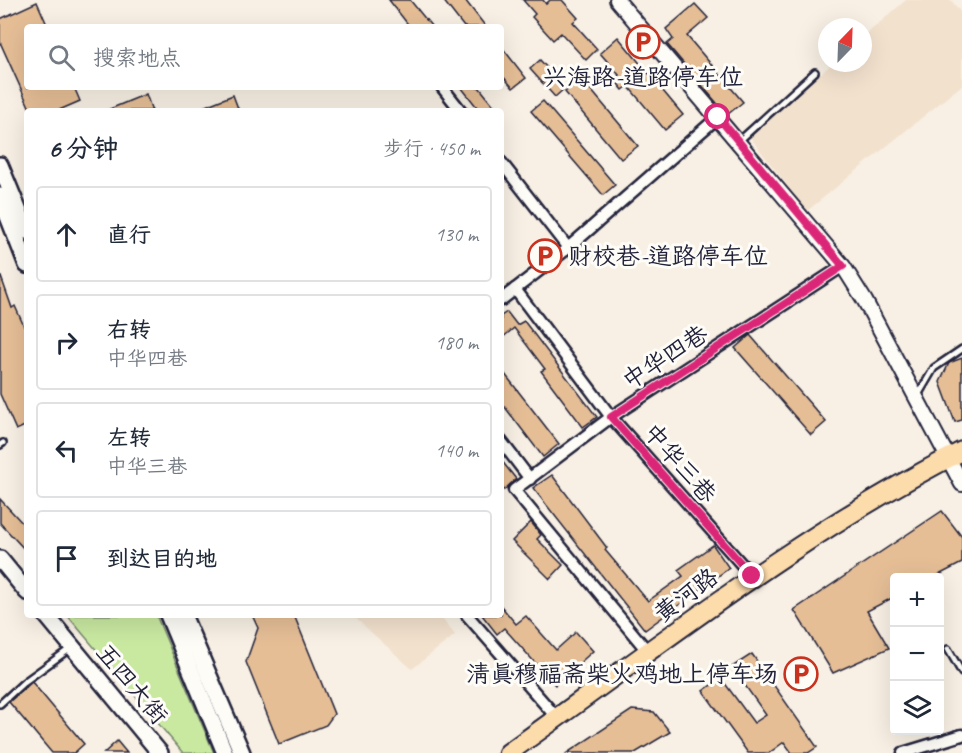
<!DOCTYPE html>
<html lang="zh">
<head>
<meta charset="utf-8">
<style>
  :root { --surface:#fff; --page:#f6f6f7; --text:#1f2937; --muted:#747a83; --line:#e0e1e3 }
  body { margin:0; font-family:Caveat,"LXGW WenKai TC",sans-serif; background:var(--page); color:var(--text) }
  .controls { position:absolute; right:18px; bottom:18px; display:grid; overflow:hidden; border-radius:6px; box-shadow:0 6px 24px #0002 }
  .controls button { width:54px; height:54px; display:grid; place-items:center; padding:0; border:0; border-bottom:2px solid var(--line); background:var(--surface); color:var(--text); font:30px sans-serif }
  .compass { position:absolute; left:818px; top:18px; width:54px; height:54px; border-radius:50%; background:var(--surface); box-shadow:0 6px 24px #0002; rotate:23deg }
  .stop { position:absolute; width:18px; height:18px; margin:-14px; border:4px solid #db2777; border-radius:50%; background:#fff }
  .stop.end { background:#db2777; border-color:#fff; box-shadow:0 2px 6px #0008 }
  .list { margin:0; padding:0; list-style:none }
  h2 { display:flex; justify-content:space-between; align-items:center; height:78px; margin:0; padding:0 24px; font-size:26px }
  h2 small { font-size:20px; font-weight:400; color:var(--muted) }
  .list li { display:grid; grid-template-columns:39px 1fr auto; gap:18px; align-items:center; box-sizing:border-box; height:96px; margin:0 12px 12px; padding:0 12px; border:2px solid var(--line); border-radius:6px }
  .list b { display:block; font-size:22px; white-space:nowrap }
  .list p { margin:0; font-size:20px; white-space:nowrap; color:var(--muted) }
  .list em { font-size:20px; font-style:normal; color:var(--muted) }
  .icon { flex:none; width:33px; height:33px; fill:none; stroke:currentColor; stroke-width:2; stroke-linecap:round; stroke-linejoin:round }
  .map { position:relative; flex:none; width:962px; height:753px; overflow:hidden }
  .search { position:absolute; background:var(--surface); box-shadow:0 6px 24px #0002; left:24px; top:24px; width:480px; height:66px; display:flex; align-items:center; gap:15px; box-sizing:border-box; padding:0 21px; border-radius:6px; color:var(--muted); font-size:22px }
  .panel { position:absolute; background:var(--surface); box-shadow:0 6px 24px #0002; left:24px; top:108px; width:480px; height:510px; border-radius:6px }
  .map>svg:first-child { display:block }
  .built { fill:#f2e1cd }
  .green { fill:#c9e9a1; stroke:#76866e; stroke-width:1.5 }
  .building { fill:#e5be96; stroke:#22223b; stroke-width:1.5 }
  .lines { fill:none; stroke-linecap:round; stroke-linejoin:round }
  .service-casing { stroke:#22223b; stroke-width:10 }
  .minor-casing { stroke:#22223b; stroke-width:15 }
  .tertiary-casing { stroke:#22223b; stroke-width:18 }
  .secondary-casing { stroke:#22223b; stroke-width:20 }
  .primary-casing { stroke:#22223b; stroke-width:22 }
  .service { stroke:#fdfcf7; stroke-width:5 }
  .minor { stroke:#fdfcf7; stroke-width:10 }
  .tertiary { stroke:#fdfcf7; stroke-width:14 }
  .secondary { stroke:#fdfcf7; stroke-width:15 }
  .primary { stroke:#fddcac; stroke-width:18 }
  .route { stroke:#db2777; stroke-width:8 }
  .labels { text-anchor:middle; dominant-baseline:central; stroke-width:6; stroke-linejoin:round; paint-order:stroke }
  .poi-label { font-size:24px; fill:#22223b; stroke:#fdfcf7 }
  .street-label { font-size:24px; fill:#22223b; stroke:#fdfcf7 }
</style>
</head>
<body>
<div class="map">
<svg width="962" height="753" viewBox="0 0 962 753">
  <rect width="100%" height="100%" fill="#f8f0e4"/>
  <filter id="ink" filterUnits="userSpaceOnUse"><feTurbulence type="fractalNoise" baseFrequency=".0167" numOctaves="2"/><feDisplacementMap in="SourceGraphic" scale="12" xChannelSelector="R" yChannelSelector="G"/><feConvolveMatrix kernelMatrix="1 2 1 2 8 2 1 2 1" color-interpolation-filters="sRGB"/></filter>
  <g filter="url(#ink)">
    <g class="built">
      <polygon points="906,0 951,0 962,14 962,85 807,211 749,136 833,63 863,63 863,37"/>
      <polygon points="352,615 439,615 455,635 412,669"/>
    </g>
    <polygon class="green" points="67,615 156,615 214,753 183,753"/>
    <g class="building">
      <polygon points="389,0 410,0 432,27 410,27"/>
      <polygon points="443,0 465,0 486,27 464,27"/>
      <polygon points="523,0 543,0 546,4 550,0 562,0 578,18 573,22 597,49 586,60 561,33 553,40 532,17 535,14"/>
      <polygon points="37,2 48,27 27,27 27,87 74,87 80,101 57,111 31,111 0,42 0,19"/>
      <polygon points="695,4 708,18 687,36 743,102 727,115 667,44 673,39 666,29"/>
      <polygon points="618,37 683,115 665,130 628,86 623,90 614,79 619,75 600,53"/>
      <polygon points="501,46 526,78 513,88 501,74"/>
      <polygon points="540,60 565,88 555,97 530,69"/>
      <polygon points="581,78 638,146 621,159 565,92"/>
      <polygon points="461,87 479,87 495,107 490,111 480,111"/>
      <polygon points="146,94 152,111 105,111"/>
      <polygon points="233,95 239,111 193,111"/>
      <polygon points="543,101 615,185 603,195 531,111"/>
      <polygon points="0,274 12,308 15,306 27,333 27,425 16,430 0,394"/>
      <polygon points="507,312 517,325 524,321 597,417 583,427 541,371 545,369 514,328 501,339 501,316"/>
      <polygon points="750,335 826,422 811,435 735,348"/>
      <polygon points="962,358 962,420 955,422 940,382 949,363"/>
      <polygon points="501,369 559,444 543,457 501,402"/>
      <polygon points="501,460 516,479 504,490 501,485"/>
      <polygon points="552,475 607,548 605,550 648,601 683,576 678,570 713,545 729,568 645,630 533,488"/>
      <polygon points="0,499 27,528 27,552 0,523"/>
      <polygon points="942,511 962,537 962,563 933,578 894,578 894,597 867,611 889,648 833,673 794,610"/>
      <polygon points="531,522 541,535 537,539 563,565 550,579 512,541"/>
      <polygon points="501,606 516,624 526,616 556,650 576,632 593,651 555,685 504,628 497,634 482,615 501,615"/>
      <polygon points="252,615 294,615 334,714 326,725 279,744 246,662 258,628"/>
      <polygon points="752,654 817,747 808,753 792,753 784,742 769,753 748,753 703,691 721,678 754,723 766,715 732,667"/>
      <polygon points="32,682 84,744 74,753 52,753 9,702"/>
      <polygon points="632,710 654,712 670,732 635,753 567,753"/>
      <polygon points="117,741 127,753 104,753"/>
    </g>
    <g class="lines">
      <defs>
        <g id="service">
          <polyline points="739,141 815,72"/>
          <polyline points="917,397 934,368 962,349"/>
          <polyline points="0,445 3,443"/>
          <polyline points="948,649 962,673"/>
          <polyline points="0,704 24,682 71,648"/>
        </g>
        <g id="minor">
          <polyline points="442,87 461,111"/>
          <polyline points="501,162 568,248"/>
          <polyline points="515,289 611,417 752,576"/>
          <polyline points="501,300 568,248 718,117"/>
          <polyline points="501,441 530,479"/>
          <polyline points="467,615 557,718"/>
          <polyline points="649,653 514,490 611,417 843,266"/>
          <polyline points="903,753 962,735"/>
        </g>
        <polyline id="tertiary" points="617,0 843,266 865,301 962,484"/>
        <g id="secondary">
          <polyline points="0,165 27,231"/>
          <polyline points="0,196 27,265"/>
          <polyline points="0,559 27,592"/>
          <polyline points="46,615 160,753"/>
          <polyline points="168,615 225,753"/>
          <polyline points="183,615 242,753"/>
        </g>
        <path id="primary" d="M508,753c148,-105 291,-219 454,-302"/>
      </defs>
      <use href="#service" class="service-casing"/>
      <use href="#minor" class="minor-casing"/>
      <use href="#tertiary" class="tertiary-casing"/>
      <use href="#secondary" class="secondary-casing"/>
      <use href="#primary" class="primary-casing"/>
      <use href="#service" class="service"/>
      <use href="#minor" class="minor"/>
      <use href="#tertiary" class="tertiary"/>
      <use href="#secondary" class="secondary"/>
      <use href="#primary" class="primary"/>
    </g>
  </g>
  <g class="lines" filter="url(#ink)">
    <polyline class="route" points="718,117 843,266 611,417 752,576"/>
  </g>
  <defs>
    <symbol id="parking-ring" viewBox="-11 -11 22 22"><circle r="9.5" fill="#fdfcf7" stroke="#c8321e" stroke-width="1.5"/><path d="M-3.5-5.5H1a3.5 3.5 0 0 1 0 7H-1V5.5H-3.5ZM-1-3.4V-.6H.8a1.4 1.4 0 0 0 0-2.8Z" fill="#c8321e"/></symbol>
  </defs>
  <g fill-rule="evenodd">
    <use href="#parking-ring" x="624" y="23" width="38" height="38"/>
    <use href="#parking-ring" x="526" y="237" width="38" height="38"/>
    <use href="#parking-ring" x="782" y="655" width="38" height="38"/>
  </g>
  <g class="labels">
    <g class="poi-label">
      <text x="643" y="77">兴海路-道路停车位</text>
      <text x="568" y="256" text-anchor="start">财校巷-道路停车位</text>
      <text x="778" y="674" text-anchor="end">清真穆福斋柴火鸡地上停车场</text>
    </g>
    <g class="street-label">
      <text transform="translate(665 357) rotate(-33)">中华四巷</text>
      <text transform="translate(680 463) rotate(49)">中华三巷</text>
      <text transform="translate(686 595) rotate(-37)">黄河路</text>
      <text transform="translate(132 684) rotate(50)">五四大街</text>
    </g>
  </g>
</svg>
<div class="controls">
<button>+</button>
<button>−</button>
<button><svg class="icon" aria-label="layers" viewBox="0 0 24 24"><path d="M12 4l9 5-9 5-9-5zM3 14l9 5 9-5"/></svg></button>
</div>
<svg class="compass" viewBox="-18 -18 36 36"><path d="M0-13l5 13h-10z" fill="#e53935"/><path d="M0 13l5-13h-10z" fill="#747a83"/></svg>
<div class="stop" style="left:718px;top:117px"></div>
<div class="stop end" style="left:752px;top:576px"></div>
<div class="search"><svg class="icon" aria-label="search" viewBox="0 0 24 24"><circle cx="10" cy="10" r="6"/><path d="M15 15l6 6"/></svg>搜索地点</div>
<section class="panel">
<h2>6 分钟<small>步行 · 450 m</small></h2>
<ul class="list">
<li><svg class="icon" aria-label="ahead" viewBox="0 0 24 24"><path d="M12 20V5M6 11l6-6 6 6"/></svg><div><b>直行</b></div><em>130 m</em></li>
<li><svg class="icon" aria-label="right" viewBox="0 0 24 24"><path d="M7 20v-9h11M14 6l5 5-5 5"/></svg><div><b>右转</b><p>中华四巷</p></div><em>180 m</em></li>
<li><svg class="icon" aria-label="left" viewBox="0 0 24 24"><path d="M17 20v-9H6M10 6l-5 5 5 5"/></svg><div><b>左转</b><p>中华三巷</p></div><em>140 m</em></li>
<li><svg class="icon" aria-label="arrive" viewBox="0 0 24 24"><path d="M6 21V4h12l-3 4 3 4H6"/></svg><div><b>到达目的地</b></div></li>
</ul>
</section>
</div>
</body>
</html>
